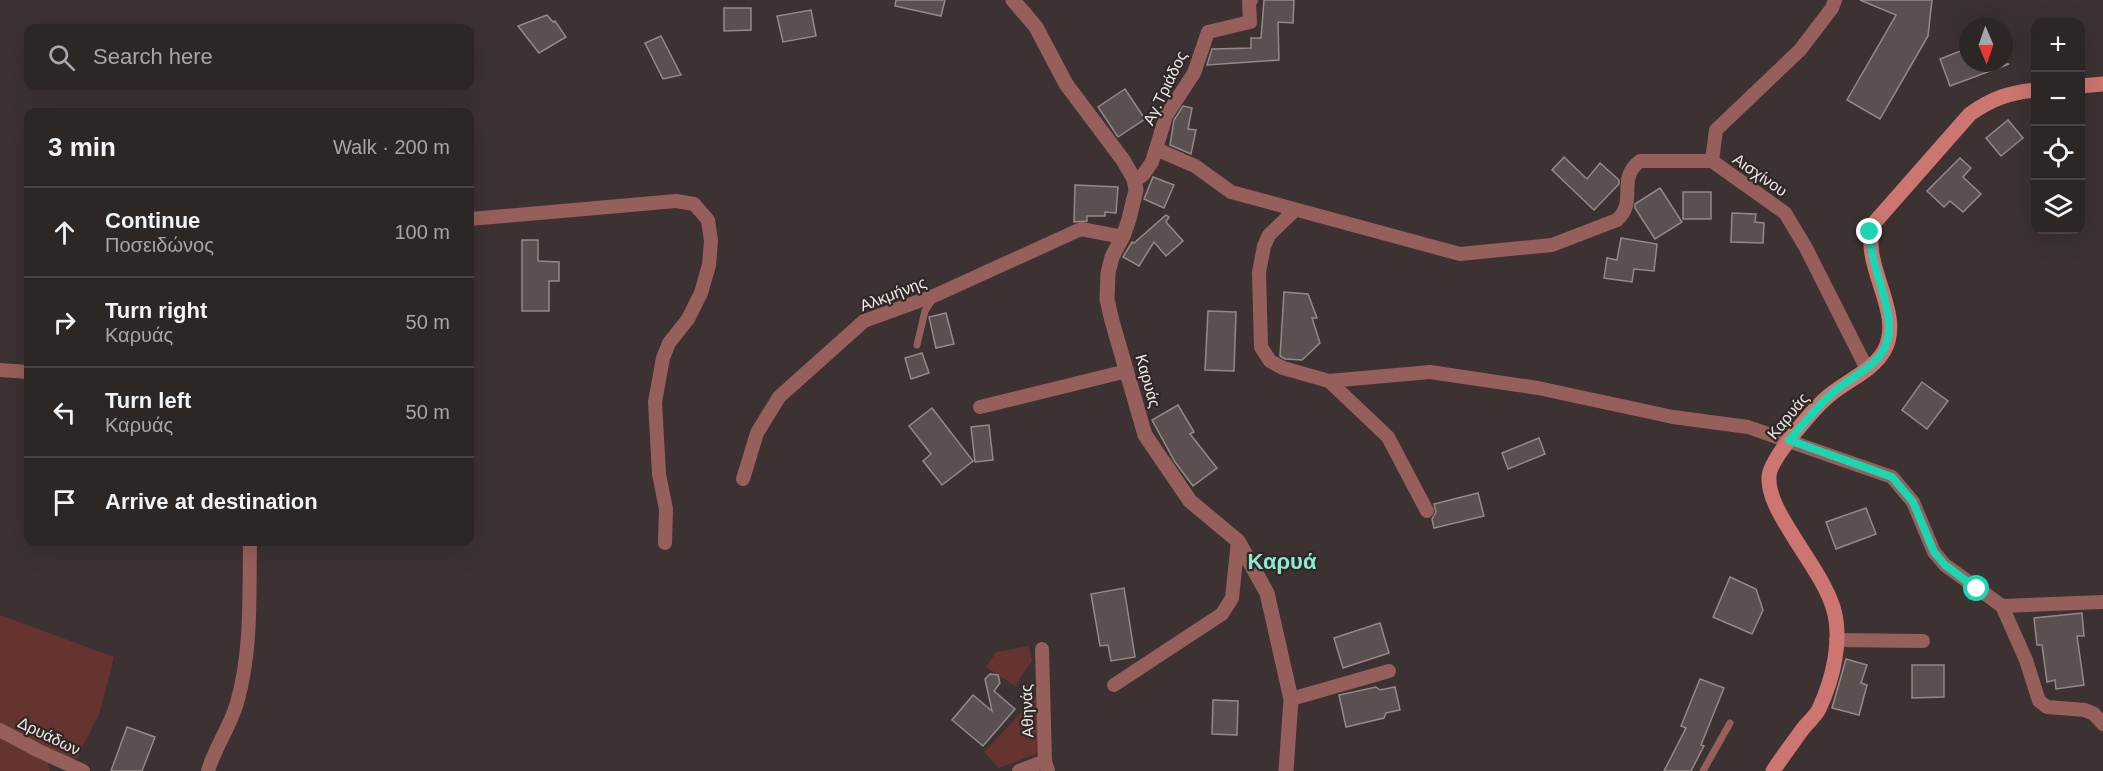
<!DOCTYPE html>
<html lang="en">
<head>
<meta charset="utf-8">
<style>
  :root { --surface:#2c2625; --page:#383232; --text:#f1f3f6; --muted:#a6a5a7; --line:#484342 }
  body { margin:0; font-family:Helvetica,sans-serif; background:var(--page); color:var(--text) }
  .controls { position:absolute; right:18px; top:18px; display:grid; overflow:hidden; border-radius:12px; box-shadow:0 6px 24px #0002 }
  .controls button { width:54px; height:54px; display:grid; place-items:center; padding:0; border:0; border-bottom:2px solid var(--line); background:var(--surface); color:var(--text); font:30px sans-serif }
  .compass { position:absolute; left:1959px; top:18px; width:54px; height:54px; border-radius:50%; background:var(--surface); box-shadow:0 6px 24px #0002; rotate:178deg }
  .stop { position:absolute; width:18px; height:18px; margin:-14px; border:4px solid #1cd5b1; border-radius:50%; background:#fff }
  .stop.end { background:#1cd5b1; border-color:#fff; box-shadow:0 2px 6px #0008 }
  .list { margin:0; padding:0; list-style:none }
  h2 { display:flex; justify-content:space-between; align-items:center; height:78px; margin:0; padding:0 24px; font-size:26px }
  h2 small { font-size:20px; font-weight:400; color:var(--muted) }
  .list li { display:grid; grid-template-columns:39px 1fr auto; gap:18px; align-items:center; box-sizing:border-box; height:90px; padding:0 24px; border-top:2px solid var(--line) }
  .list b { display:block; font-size:22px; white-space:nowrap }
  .list p { margin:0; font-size:20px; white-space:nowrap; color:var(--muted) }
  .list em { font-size:20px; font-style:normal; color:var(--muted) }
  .icon { flex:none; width:33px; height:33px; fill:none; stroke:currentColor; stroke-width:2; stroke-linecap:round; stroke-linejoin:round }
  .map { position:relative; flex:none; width:2103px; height:771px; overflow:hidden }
  .search { position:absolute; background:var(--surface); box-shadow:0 6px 24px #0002; left:24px; top:24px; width:450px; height:66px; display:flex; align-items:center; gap:15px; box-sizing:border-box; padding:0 21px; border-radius:12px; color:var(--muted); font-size:22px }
  .panel { position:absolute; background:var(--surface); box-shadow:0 6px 24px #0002; left:24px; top:108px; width:450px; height:438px; border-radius:12px }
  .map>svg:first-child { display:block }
  .green { fill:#653330 }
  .building { fill:#5a504f; stroke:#948988; stroke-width:1.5 }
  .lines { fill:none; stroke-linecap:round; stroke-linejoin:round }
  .service { stroke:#975f5b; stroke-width:7 }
  .minor { stroke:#975f5b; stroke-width:14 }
  .tertiary { stroke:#975f5b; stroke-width:15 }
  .secondary { stroke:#cd7570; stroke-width:15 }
  .route { stroke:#1cd5b1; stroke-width:8 }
  .labels { text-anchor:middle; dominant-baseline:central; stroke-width:4.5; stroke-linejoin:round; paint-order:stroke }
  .street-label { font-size:16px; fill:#efe9e8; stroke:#302827 }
  .district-label { font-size:22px; font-weight:bold; fill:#8aebd0; stroke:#302827 }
</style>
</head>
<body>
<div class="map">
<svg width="2103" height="771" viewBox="0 0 2103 771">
  <rect width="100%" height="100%" fill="#3b3231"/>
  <g class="green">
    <polygon points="0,615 114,657 100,712 77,758 47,759 50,771 0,771"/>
    <polygon points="1029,646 1032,661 1015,686 986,667 996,652"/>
    <polygon points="1036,697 1041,752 999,768 984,752"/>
  </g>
  <g class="building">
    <polygon points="896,0 945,0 941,16 895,6"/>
    <polygon points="1264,0 1294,0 1293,23 1278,22 1279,60 1207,65 1212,49 1251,48 1251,38 1261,38"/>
    <polygon points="1860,0 1932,0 1928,36 1880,119 1847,100 1896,15"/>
    <polygon points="724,8 751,8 751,30 724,31"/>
    <polygon points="811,10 816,36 783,42 777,16"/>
    <polygon points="547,15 553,22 555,21 566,37 539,53 518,26"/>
    <polygon points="661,36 681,75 663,79 645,43"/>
    <polygon points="1968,48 1968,63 2009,64 1950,86 1940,59"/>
    <polygon points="1125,89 1145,119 1118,137 1098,107"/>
    <polygon points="1183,106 1192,108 1188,129 1196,130 1191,154 1170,145 1174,120"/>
    <polygon points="2008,120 2023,138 2001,156 1986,138"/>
    <polygon points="1564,157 1587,179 1600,163 1619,180 1619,184 1594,210 1552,170"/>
    <polygon points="1960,158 1971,168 1963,177 1981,194 1963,212 1950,201 1944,207 1927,191"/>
    <polygon points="1153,177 1174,185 1164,208 1144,199"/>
    <polygon points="1075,185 1118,187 1116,213 1105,212 1105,216 1087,216 1087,221 1074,222"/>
    <polygon points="1660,188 1682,222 1655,239 1635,208 1635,204"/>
    <rect x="1683" y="192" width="28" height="27"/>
    <polygon points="1732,213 1756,214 1755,222 1764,223 1763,243 1731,242"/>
    <polygon points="1166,215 1169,217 1166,222 1183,241 1166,256 1154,242 1139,266 1123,257 1132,242 1134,243"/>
    <polygon points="1621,238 1657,244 1654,271 1634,269 1632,282 1604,278 1607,258 1617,260"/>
    <polygon points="522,240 538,240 538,261 559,262 559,281 549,281 549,311 522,311"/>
    <polygon points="1284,292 1308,294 1317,318 1312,318 1320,343 1302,360 1285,359 1280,356"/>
    <polygon points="1208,311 1236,312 1234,371 1205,370"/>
    <polygon points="946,313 954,344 936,348 929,317"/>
    <polygon points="922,353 929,373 911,379 905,358"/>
    <polygon points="1922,382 1948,401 1927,429 1902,410"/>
    <polygon points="1178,405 1194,432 1190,434 1217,468 1193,486 1175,462 1152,420"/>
    <polygon points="932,408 973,461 942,485 923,461 931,454 909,426"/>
    <polygon points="989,425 993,460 975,462 971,427"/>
    <polygon points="1539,438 1545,454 1508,469 1502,453"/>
    <polygon points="1478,493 1484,516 1434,528 1432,519 1436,512 1434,504"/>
    <polygon points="1866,508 1876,534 1836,549 1826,522"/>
    <polygon points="1730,577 1756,589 1763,610 1752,634 1713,617"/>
    <polygon points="1124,588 1135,657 1111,661 1108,645 1100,646 1091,594"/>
    <polygon points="2082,613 2084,636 2077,636 2084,685 2056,689 2055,680 2047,682 2042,645 2037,645 2034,618"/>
    <polygon points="1380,623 1389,653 1343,668 1334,638"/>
    <polygon points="1846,659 1867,665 1861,683 1867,685 1859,715 1832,708"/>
    <polygon points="1912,665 1944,665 1944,697 1912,698"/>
    <polygon points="990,674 998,675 1000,683 994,691 1015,709 983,746 952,720 973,695 992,711 985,679"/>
    <polygon points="1700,679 1724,688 1701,745 1704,746 1691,771 1664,771 1686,728 1681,726"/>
    <polygon points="1376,687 1380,690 1395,687 1400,710 1386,713 1384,718 1346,727 1339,695"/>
    <polygon points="1213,700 1238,701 1237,735 1212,734"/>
    <polygon points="127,727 155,737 142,771 111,771"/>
  </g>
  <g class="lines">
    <g class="service">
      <polyline points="917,345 925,311 934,297"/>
      <polyline points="1703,771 1730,723"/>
    </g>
    <g class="minor">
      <polyline points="1835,0 1832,8 1800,50 1716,130 1712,161 1785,213 1806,248 1867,369"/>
      <path d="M1156,149l39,17 36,26 229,62 92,-9 65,-25c21,-19 -1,-41 23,-59h72"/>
      <polyline points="1135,181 1143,175 1152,162 1166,116 1194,73 1208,32 1250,22 1249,2 1251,0"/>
      <polyline points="1295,210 1269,235 1264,246 1259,272 1261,347 1270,361 1283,368 1329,381 1430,372 1538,388 1673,417 1748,427 1892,477 1913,502 1934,552 1945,565 2002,606 2103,602"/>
      <polyline points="470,219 676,201 694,204 708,220 711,241 709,265 701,293 688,319 669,343 663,358 655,402 659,474 666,509 665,543"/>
      <polyline points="0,370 28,372"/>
      <polyline points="1329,381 1388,437 1427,511"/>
      <polyline points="980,407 1127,371"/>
      <polyline points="743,479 757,433 779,397 864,321 936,295 1081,229 1123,237"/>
      <polyline points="2002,606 2026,660 2039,701 2047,707 2085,710 2094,714 2103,724"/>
      <polyline points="1836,640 1923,641"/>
      <polyline points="1042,649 1045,761 1048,771"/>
      <polyline points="1114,685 1222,614 1232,598 1238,541"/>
      <polyline points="1291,699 1389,671"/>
      <polyline points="0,730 37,750 83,771"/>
      <path d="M208,771c7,-24 22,-44 29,-68 15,-53 12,-107 13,-161"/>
      <polyline points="1019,771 1045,761"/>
    </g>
    <polyline class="tertiary" points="1013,0 1036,27 1066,84 1123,160 1134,179 1136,190 1129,219 1124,234 1112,257 1108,273 1107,299 1112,321 1145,435 1190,501 1238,541 1267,593 1291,699 1286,771"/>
    <g class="secondary">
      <polyline points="2080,86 2103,84"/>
      <path d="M1773,771c9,-14 19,-27 29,-41 5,-7 13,-13 17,-21 14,-30 24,-70 14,-102 -8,-24 -25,-47 -38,-68 -11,-18 -27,-41 -26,-62 0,-18 48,-72 62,-83 17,-14 41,-23 53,-43 22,-40 -27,-88 -9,-129l95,-108c21,-15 40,-22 66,-24"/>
    </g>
  </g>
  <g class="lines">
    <path class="route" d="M1870,232c0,32 16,59 19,90 3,43 -35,50 -60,74 -14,13 -27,30 -40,44l103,37 21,25 21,50 11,13 32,24"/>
  </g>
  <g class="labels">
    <g class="street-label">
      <text transform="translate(1165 88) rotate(-64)">Αγ.Τριάδος</text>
      <text transform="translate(1760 175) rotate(35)">Αισχίνου</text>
      <text transform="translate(893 294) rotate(-21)">Αλκμήνης</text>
      <text transform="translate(1148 381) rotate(74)">Καρυάς</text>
      <text transform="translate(1788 416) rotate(-50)">Καρυάς</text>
      <text transform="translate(1027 711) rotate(-92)">Αθηνάς</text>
      <text transform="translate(49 736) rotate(26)">Δρυάδων</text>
    </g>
    <g class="district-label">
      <text x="1282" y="561">Καρυά</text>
    </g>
  </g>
</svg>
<div class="controls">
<button>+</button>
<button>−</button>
<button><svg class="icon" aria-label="locate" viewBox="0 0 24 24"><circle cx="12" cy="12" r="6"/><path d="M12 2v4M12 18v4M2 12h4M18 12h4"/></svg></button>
<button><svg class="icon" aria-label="layers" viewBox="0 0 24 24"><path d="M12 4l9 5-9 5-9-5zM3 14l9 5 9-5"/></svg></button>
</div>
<svg class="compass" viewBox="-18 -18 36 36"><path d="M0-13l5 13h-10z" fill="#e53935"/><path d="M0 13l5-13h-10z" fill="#a6a5a7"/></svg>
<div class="stop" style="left:1977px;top:589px"></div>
<div class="stop end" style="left:1870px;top:232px"></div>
<div class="search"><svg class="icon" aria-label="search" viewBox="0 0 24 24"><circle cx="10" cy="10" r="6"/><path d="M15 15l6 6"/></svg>Search here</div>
<section class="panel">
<h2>3 min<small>Walk · 200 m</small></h2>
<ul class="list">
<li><svg class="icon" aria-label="ahead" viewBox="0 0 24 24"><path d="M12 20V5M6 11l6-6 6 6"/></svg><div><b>Continue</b><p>Ποσειδώνος</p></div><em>100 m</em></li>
<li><svg class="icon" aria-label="right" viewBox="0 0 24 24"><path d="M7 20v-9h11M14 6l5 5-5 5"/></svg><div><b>Turn right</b><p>Καρυάς</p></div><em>50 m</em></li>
<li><svg class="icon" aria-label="left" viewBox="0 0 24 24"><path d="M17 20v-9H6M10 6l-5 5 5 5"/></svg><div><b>Turn left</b><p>Καρυάς</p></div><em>50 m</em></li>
<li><svg class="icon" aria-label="arrive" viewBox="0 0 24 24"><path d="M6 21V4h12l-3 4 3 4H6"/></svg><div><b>Arrive at destination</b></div></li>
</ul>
</section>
</div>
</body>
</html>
